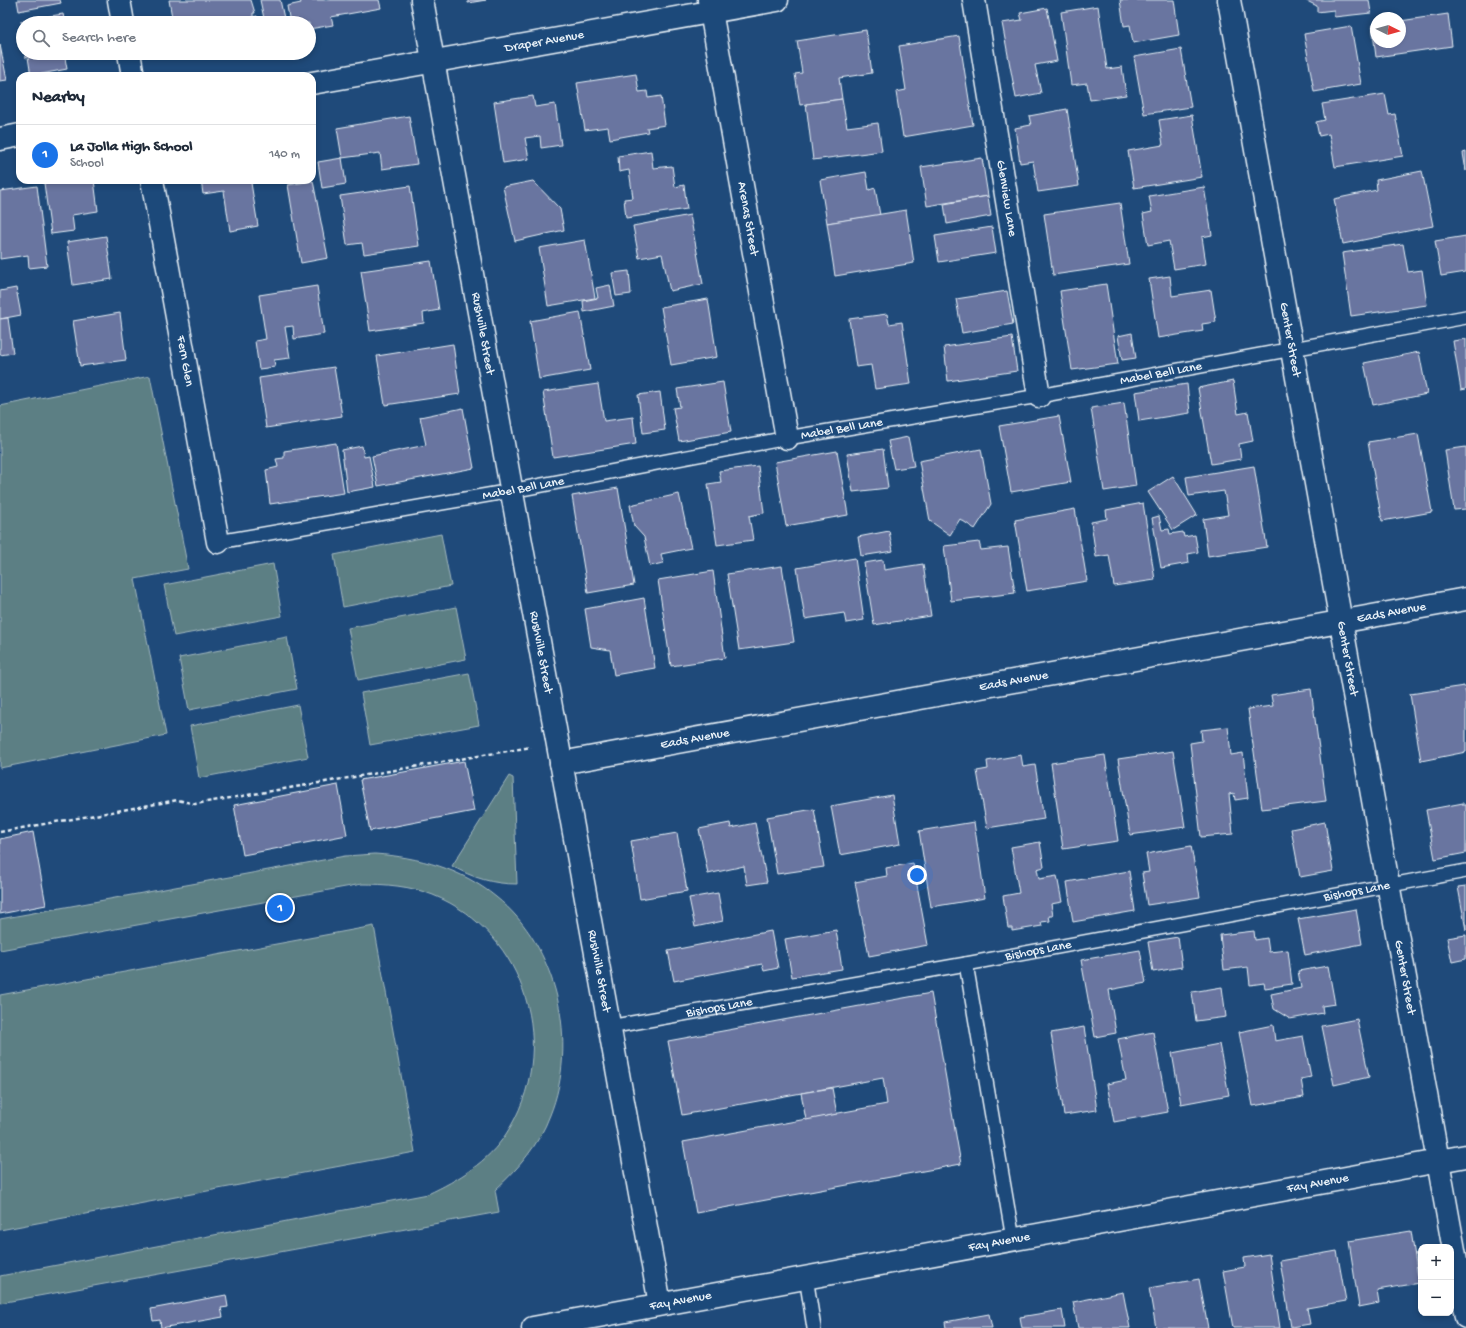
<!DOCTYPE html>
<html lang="en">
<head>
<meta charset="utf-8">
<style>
  :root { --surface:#fff; --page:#f6f6f7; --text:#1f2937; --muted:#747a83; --line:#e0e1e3; --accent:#1a73e8 }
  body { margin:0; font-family:"Gochi Hand",sans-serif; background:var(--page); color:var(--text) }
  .controls { position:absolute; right:12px; bottom:12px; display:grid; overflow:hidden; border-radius:8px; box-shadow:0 2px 6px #0003 }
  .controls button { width:36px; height:36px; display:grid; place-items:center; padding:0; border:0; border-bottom:1px solid var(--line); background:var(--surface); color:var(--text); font:20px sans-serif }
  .compass { position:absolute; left:1370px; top:12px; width:36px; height:36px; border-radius:50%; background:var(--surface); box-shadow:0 2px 6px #0003; rotate:95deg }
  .you { position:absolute; left:917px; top:875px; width:14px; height:14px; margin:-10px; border:3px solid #fff; border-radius:50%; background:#1a73e8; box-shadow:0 0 0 6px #1a73e833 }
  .badge { display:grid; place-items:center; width:26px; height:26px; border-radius:50%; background:var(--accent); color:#fff; font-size:13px; font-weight:700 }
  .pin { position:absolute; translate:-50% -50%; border:2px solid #fff; box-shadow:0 1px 4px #0006 }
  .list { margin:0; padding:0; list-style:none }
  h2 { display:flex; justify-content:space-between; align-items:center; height:52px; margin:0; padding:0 16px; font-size:17px }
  h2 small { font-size:13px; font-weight:400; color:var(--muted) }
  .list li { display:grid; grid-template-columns:26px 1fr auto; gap:12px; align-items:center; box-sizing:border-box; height:60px; padding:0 16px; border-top:1px solid var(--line) }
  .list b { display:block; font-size:15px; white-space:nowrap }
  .list p { margin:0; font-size:13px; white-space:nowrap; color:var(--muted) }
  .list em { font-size:13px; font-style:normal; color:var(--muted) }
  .icon { flex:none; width:22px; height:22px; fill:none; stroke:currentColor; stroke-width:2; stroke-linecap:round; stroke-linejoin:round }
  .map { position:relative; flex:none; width:1466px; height:1328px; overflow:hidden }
  .search { position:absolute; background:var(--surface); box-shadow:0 2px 6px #0003; left:16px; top:16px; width:300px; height:44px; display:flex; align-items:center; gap:10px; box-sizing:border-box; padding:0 14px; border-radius:22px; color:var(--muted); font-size:15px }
  .panel { position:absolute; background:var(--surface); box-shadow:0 2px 6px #0003; left:16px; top:72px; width:300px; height:112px; border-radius:12px }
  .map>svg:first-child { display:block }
  .green { fill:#5c7f84; stroke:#a2b8be }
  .building { fill:#6975a0; stroke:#e8f1f8 }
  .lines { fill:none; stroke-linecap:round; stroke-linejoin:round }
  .service-casing { stroke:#e8f1f8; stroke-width:16 }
  .minor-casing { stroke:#e8f1f8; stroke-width:25 }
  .tertiary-casing { stroke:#e8f1f8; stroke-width:25 }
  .path { stroke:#e8f1f8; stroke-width:2.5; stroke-dasharray:4 3; stroke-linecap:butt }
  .service { stroke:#1f4a7a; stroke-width:13 }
  .minor { stroke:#1f4a7a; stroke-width:22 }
  .tertiary { stroke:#1f4a7a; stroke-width:22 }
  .labels { text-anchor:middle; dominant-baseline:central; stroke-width:3; stroke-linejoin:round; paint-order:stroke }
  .street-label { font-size:13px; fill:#e8f1f8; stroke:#1f4a7a }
</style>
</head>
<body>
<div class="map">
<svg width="1466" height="1328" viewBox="0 0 1466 1328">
  <rect width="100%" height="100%" fill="#1f4a7a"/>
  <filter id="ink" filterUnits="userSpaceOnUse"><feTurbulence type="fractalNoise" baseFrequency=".025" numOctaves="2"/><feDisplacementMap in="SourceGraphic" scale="8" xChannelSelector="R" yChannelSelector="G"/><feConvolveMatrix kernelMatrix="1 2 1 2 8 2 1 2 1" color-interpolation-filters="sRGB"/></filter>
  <g filter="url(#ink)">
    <g class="green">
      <polygon points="150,376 188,569 135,579 166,735 0,768 0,406"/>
      <polygon points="441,534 451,586 343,607 334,555"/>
      <polygon points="273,564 282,616 174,636 164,585"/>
      <polygon points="456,607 466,659 358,680 348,628"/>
      <polygon points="287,637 297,689 189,710 179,658"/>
      <polygon points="469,673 479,725 370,745 361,693"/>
      <polygon points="298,705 308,757 199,778 190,726"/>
      <path d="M509,776l4,2 4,106c-24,0 -44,-6 -65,-18z"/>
      <path d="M375,854c44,3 87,15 121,43 62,49 83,146 54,218 -11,30 -32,54 -55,75l4,22 -499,91v-27l428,-82c30,-14 60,-32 78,-60 55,-84 21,-201 -73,-239 -22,-9 -48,-11 -71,-11l-362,66v-31l345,-63z"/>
      <polygon points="374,926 415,1152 0,1230 0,995"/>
    </g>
    <g class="building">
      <polygon points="17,0 60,0 61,3 19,11"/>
      <polygon points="169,0 251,0 255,13 253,13 253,17 257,16 258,23 173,23"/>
      <polygon points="260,0 280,0 285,23 265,23"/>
      <polygon points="300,0 379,0 381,8 331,17 333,25 309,29 309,23 290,23 287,6 301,3"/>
      <polygon points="468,0 486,0 468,3"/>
      <polygon points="1120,0 1174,0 1179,35 1133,43 1130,25 1124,26"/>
      <polygon points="1305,0 1369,0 1371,13 1334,17 1334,10 1317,12 1317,6"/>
      <polygon points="1098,6 1107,69 1122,67 1126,95 1090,100 1087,83 1071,85 1061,12"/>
      <polygon points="1047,8 1057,61 1035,65 1041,93 1016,98 1002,23 1022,20 1020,13"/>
      <polygon points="63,14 65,23 23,23 23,31 21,21"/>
      <polygon points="1448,14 1452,46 1376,57 1372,25 1376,25 1376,42 1400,42 1400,21"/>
      <polygon points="1351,26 1361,84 1314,92 1304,34"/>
      <polygon points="866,30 872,73 839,78 842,99 800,105 795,74 802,73 797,41"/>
      <polygon points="959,36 973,125 903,137 896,92 906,90 899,46"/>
      <polygon points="0,45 7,80 0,81"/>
      <polygon points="1181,49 1191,107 1144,114 1134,57"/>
      <polygon points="25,53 70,53 71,57 65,58 67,69 31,76 28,57 26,58"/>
      <polygon points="636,74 639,92 647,91 648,98 661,96 665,125 647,128 648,132 610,139 608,127 585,130 577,83"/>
      <polygon points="1385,94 1389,115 1395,114 1403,156 1335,167 1329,134 1319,136 1316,122 1325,120 1322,104"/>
      <polygon points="533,96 535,107 555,104 561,145 541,148 540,136 525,138 529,159 503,163 494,102"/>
      <polygon points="842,99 847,127 878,123 882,151 813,160 806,104"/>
      <polygon points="1067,109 1079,186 1038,192 1033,161 1020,163 1015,128 1031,125 1029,116"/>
      <polygon points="1192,115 1202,177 1134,188 1128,151 1163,145 1159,120"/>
      <polygon points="409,116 417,164 382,169 380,153 342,158 337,128"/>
      <polygon points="651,151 653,168 672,166 675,187 684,185 687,209 626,218 624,199 633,198 629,170 619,172 618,156"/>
      <polygon points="1466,152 1466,171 1463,153"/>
      <polygon points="342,158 346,184 322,188 318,162"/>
      <polygon points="982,158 988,196 927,206 921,167"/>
      <polygon points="1422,171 1433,226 1343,244 1334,199 1377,190 1376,180"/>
      <polygon points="866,172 869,190 875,188 880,215 827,223 820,180"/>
      <polygon points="67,180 94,180 98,211 72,215 74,231 51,234 44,183"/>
      <polygon points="201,180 271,180 251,183 258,226 230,231 224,191 203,194"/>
      <polygon points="313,181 328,258 301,263 288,185"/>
      <polygon points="533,181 560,209 564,230 515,241 503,187"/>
      <polygon points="37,186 47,266 29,268 28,255 0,259 0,191"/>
      <polygon points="410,186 419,246 364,254 362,243 347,245 340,196"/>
      <polygon points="1204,187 1212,235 1202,237 1206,264 1174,269 1169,241 1148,245 1143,214 1152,212 1149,196"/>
      <polygon points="988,196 991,216 947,224 944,204"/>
      <polygon points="1120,203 1129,264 1053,275 1044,214"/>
      <polygon points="906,210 914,263 835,276 827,223"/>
      <polygon points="690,215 703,284 670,291 662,254 639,258 633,226"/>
      <polygon points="992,227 996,253 939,262 935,236"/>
      <polygon points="106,236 112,279 73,285 67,242"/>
      <polygon points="1466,236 1466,272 1441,276 1435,241"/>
      <polygon points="585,240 595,298 548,306 539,248"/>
      <polygon points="1403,244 1408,272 1422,270 1427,305 1351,316 1342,253"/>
      <polygon points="431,261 439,310 423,313 424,323 370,331 361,271"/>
      <polygon points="629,271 631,294 616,296 612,273"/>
      <polygon points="1170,276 1172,296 1211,290 1216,322 1202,324 1203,331 1158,338 1149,279"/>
      <polygon points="1106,284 1118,364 1072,370 1060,291"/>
      <polygon points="610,285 614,306 584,312 583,301 598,298 596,288"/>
      <polygon points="317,286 324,334 294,339 293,326 285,327 290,358 274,360 275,367 259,369 255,341 266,339 259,295"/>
      <polygon points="16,288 21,315 0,319 0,291"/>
      <polygon points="1007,291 1013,324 962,333 956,299"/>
      <polygon points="708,299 717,357 671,365 661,307"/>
      <polygon points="580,312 590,370 539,379 530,321"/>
      <polygon points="120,313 126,360 80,366 73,321"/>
      <polygon points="887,314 889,324 902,322 911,384 875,389 871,365 856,367 849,319"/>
      <polygon points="8,318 13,353 0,355 0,319"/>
      <polygon points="1132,333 1136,358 1122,360 1118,336"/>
      <polygon points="1012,337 1017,371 948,381 944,347"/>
      <polygon points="1466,339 1466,389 1461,390 1453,341"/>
      <polygon points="453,344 460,394 385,405 377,356"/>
      <polygon points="1419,352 1427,394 1373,405 1364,363"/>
      <polygon points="334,367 342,416 266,428 259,378"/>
      <polygon points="1233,381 1238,414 1248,412 1253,441 1239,444 1241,459 1211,464 1198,388"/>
      <polygon points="723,382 731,432 679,441 673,408 680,407 677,389"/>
      <polygon points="598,384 604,421 633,417 636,444 553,457 543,392"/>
      <polygon points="1187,384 1190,413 1139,421 1135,392"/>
      <polygon points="660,392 665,430 643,433 638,395"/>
      <polygon points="1124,403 1136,486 1104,491 1091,408"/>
      <polygon points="463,408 474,468 378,486 372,456 426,445 420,417"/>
      <polygon points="1059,416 1071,482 1011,492 999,426"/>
      <polygon points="1418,434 1432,512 1382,521 1368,442"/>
      <polygon points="908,437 914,466 894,469 888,441"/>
      <polygon points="336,443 344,493 270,504 266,470 278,467 276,459 284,458 284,451"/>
      <polygon points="362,446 364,457 369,456 375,487 347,492 342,450"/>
      <polygon points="1466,447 1466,509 1454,510 1445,450"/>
      <polygon points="883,449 888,488 853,492 847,454"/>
      <polygon points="981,449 991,504 975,529 960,519 950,535 930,521 919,461"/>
      <polygon points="837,451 848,515 786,526 775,462"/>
      <polygon points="758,466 764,513 749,516 753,540 717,545 708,484 721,482 719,471"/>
      <polygon points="1254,466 1267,547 1208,556 1203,519 1228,515 1224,491 1189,496 1186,477"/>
      <polygon points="1173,476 1197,515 1173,530 1148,492"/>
      <polygon points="618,488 634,585 588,593 572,496"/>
      <polygon points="679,494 691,548 661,554 663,563 650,566 644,537 634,526 630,505"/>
      <polygon points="1143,503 1155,580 1114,586 1109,555 1096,557 1091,522 1107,519 1106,510"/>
      <polygon points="1075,509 1087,581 1027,591 1015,520"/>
      <polygon points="1159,516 1162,530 1169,529 1170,534 1183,532 1184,537 1195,535 1198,552 1188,554 1189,563 1161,568 1152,518"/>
      <polygon points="889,531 893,551 861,556 858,537"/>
      <polygon points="979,542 981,550 1008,547 1015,593 951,601 944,546"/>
      <polygon points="855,558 864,620 846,623 844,613 805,619 797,568"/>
      <polygon points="883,560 884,570 923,564 931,616 874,625 864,563"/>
      <polygon points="782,566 794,642 739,650 727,574"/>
      <polygon points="713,571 725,658 671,666 658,580"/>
      <polygon points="644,598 655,668 614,675 610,650 591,647 585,609"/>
      <polygon points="1464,686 1466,695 1466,752 1421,761 1410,694"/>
      <polygon points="1311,689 1326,801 1262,809 1248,709 1273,706 1271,695"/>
      <polygon points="1228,727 1231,755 1243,753 1248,798 1235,800 1234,793 1229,794 1233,834 1201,837 1190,743 1202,741 1201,730"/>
      <polygon points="1173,751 1185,827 1130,835 1118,759"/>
      <polygon points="1021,755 1023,767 1035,765 1044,819 987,828 977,771 988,769 987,761"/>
      <polygon points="1105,755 1118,841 1063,849 1051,763"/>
      <polygon points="464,761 474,811 370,831 360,780"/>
      <polygon points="338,785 347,835 243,855 234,805"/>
      <polygon points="892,795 900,844 840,855 831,806"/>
      <polygon points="1463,803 1463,805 1466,805 1466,853 1435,859 1426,810"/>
      <polygon points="814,809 824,867 777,874 767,817"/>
      <polygon points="974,822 985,898 931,907 919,831"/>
      <polygon points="1325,822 1333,871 1300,877 1291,829"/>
      <polygon points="730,823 731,828 755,823 767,882 747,885 744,866 708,874 699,829"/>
      <polygon points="33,832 46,905 0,914 0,839"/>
      <polygon points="677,833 687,891 640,899 631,841"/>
      <polygon points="1040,842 1044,867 1037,869 1039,879 1057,876 1062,902 1051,904 1053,916 1049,916 1050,921 1041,922 1042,926 1012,931 1012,928 1008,928 1003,896 1019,893 1011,847"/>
      <polygon points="1191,846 1200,897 1147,905 1142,873 1149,872 1146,854"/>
      <polygon points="913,863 928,945 869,956 855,882 887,876 886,868"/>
      <polygon points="1129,871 1135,911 1073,922 1067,882"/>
      <polygon points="1466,886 1466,930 1458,887"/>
      <polygon points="718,893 723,921 695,927 689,898"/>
      <polygon points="1356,909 1362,944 1305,955 1298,919"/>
      <polygon points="836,930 842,969 792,977 785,939"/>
      <polygon points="771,931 778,968 764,971 762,964 674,981 668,951"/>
      <polygon points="1254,931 1255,940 1267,938 1269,952 1288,950 1292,984 1265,988 1264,983 1250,985 1248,967 1224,970 1220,935"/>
      <polygon points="1466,935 1466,959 1452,962 1447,938"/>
      <polygon points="1178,937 1182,967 1153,972 1148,942"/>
      <polygon points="1140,950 1146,983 1109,990 1116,1033 1095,1037 1081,960"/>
      <polygon points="1328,966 1335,1004 1322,1006 1323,1013 1290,1019 1274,1009 1271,994 1301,988 1298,971"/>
      <polygon points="1222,987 1226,1017 1196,1021 1192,992"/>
      <polygon points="931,993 961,1164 696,1213 683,1142 887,1104 883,1078 682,1115 668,1041"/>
      <polygon points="1357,1019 1369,1077 1334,1085 1322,1026"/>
      <polygon points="1273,1025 1275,1041 1303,1036 1311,1077 1301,1079 1304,1097 1253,1106 1239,1032"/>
      <polygon points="1084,1027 1097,1110 1064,1115 1051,1033"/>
      <polygon points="1153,1032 1168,1112 1114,1122 1107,1084 1126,1080 1118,1039"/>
      <polygon points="1219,1044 1229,1095 1181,1104 1172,1053"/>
      <polygon points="832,1088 837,1114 806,1120 801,1093"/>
      <polygon points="1411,1231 1419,1283 1377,1290 1379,1303 1359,1307 1349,1241"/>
      <polygon points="1337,1251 1346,1301 1307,1308 1310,1324 1291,1327 1280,1261"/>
      <polygon points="1269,1254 1280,1328 1233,1328 1223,1271 1245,1267 1244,1258"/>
      <polygon points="1199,1279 1208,1328 1156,1328 1149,1288"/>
      <polygon points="1123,1292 1130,1328 1078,1328 1073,1302"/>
      <polygon points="226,1295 228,1307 221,1308 223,1317 161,1328 160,1320 153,1321 151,1309"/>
      <polygon points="1062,1310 1065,1328 1022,1328 1020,1317"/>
      <polygon points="989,1314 992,1328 946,1328 945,1322"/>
    </g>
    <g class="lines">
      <defs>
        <g id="service">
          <path id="s1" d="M218,542l293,-51 276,-53 252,-42 427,-79"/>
          <polyline points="966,964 1013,1239"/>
          <path id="s2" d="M609,1027l357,-63 500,-93"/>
          <polyline points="806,1277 814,1328"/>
        </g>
        <g id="minor">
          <polyline points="119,0 123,23"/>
          <path id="s3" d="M422,0l238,1304"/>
          <path id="s4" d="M709,0l78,438"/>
          <path id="s5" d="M974,0l65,396"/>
          <path id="s6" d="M1229,0l209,1161"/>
          <polyline points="129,53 133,76"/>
          <path id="s7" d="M312,83l465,-83"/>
          <polyline points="0,139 20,135"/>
          <path id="s8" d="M152,180l66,362"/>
          <path id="s9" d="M561,763l905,-164"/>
        </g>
        <g id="tertiary">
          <polyline points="1438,1161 1466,1317"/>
          <path id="s10" d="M533,1328l933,-172"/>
        </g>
      </defs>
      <use href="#service" class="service-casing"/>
      <use href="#minor" class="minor-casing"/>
      <use href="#tertiary" class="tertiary-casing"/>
      <polyline class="path" points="0,832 178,800 195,804 531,747"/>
      <use href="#service" class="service"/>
      <use href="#minor" class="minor"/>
      <use href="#tertiary" class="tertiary"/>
    </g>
  </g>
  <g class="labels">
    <g class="street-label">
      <text stroke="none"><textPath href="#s7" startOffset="236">Draper Avenue</textPath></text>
      <text stroke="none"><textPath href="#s5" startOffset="201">Glenview Lane</textPath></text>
      <text stroke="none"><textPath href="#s4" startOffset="222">Arenas Street</textPath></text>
      <text stroke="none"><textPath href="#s3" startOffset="339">Rushville Street</textPath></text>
      <text stroke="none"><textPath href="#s6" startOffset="345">Genter Street</textPath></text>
      <text stroke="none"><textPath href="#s8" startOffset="184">Fern Glen</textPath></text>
      <text stroke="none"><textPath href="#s1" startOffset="958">Mabel Bell Lane</textPath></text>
      <text stroke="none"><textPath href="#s1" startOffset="634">Mabel Bell Lane</textPath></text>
      <text stroke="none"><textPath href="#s1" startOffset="310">Mabel Bell Lane</textPath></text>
      <text stroke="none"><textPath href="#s9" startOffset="844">Eads Avenue</textPath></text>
      <text stroke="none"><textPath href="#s3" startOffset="663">Rushville Street</textPath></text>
      <text stroke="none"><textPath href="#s6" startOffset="669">Genter Street</textPath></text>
      <text stroke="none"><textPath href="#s9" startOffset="460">Eads Avenue</textPath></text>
      <text stroke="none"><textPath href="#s9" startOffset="136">Eads Avenue</textPath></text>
      <text stroke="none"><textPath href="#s2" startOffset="760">Bishops Lane</textPath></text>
      <text stroke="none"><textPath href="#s2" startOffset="436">Bishops Lane</textPath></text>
      <text stroke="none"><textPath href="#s3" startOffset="987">Rushville Street</textPath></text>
      <text stroke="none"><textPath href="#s6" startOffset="993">Genter Street</textPath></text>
      <text stroke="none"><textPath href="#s2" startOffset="112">Bishops Lane</textPath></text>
      <text stroke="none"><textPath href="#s10" startOffset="798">Fay Avenue</textPath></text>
      <text stroke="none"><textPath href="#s10" startOffset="474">Fay Avenue</textPath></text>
      <text stroke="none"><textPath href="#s10" startOffset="150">Fay Avenue</textPath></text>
    </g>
  </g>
</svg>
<div class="controls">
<button>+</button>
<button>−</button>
</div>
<svg class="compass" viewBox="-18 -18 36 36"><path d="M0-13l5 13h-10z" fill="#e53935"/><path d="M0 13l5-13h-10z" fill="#747a83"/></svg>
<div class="you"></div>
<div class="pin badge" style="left:280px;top:908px">1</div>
<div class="search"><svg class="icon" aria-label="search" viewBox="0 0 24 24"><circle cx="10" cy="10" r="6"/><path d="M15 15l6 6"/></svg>Search here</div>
<section class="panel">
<h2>Nearby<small></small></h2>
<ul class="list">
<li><span class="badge">1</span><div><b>La Jolla High School</b><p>School</p></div><em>140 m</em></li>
</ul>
</section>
</div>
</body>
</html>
